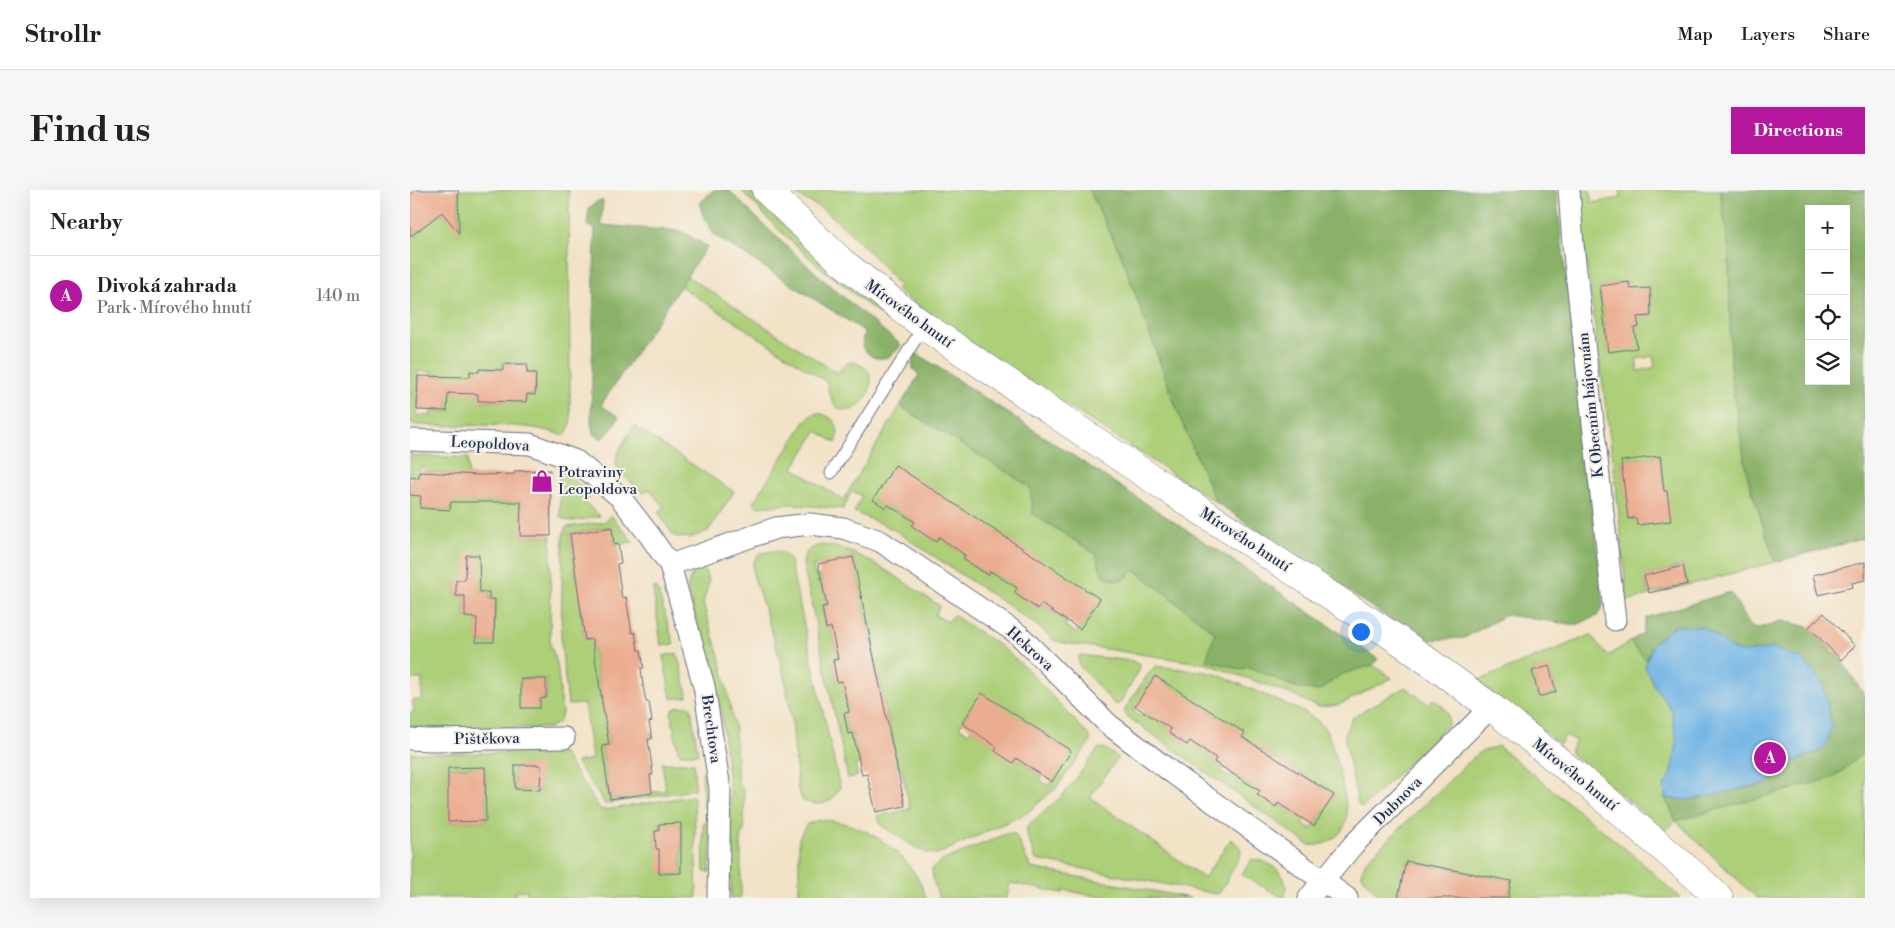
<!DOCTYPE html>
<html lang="en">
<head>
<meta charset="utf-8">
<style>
  :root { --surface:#fff; --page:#f6f6f6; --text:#202124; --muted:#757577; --line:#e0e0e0; --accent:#b5179e }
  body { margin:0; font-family:"Libre Bodoni",serif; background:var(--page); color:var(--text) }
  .controls { position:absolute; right:15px; top:15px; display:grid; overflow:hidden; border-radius:0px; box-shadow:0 5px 20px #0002 }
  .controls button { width:45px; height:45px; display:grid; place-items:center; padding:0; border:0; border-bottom:1px solid var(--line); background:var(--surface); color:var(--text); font:25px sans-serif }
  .you { position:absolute; left:950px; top:441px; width:18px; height:18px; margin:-12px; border:4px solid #fff; border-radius:50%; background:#1a73e8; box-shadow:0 0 0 8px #1a73e833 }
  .badge { display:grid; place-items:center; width:32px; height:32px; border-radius:50%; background:var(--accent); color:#fff; font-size:16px; font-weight:700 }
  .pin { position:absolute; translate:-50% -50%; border:2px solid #fff; box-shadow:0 1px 5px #0006 }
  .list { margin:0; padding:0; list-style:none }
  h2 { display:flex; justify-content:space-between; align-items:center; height:65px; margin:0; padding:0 20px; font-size:21px }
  h2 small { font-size:16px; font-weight:400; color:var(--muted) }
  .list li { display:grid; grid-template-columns:32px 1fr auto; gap:15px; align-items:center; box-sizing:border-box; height:80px; padding:0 20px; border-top:1px solid var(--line) }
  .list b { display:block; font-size:19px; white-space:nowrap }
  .list p { margin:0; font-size:16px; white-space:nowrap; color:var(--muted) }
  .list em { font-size:16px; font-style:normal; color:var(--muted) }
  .icon { flex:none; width:28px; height:28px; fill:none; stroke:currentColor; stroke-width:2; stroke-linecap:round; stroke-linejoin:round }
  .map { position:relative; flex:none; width:1455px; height:708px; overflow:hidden; border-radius:0px }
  header { display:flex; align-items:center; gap:30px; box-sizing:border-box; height:70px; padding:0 25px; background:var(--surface); border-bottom:1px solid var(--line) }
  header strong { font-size:24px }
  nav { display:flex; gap:28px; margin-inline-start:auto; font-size:18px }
  .intro { display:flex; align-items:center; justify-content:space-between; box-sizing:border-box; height:120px; padding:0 30px }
  h1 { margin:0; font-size:35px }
  .button { padding:12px 22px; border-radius:0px; background:var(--accent); color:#fff; font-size:18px; font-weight:700 }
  main { display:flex; gap:30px; padding:0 30px }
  aside { flex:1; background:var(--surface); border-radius:0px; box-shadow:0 5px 20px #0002 }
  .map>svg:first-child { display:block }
  .green { fill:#accf78; stroke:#647f6b; fill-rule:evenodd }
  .forest { fill:#89b268; stroke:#527063; fill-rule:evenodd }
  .water { fill:#6fb4e5; stroke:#4572a2 }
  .building { fill:#ebad90 }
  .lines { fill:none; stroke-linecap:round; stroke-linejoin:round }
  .lane-casing { stroke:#666e82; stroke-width:13 }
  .street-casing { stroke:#666e82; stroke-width:23 }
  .secondary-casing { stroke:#666e82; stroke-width:29 }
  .lane { stroke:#fff; stroke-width:11 }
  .street { stroke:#fff; stroke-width:21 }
  .secondary { stroke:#fff; stroke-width:28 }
  .labels { text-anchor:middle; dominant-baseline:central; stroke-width:4; stroke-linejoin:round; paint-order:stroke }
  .street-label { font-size:15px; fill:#1b2f5e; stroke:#f7f3e8 }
  .poi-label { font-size:15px; fill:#1b2f5e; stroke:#f7f3e8; text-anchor:start }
</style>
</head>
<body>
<header>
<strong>Strollr</strong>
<nav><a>Map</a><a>Layers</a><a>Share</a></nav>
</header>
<div class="intro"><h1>Find us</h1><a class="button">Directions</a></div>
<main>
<aside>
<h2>Nearby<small></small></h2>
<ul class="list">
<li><span class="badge">A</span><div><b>Divoká zahrada</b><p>Park · Mírového hnutí</p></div><em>140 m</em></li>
</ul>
</aside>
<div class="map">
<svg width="1455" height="708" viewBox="0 0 1455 708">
  <rect width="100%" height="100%" fill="#f7f3e8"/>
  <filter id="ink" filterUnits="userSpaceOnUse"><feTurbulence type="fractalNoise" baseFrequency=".02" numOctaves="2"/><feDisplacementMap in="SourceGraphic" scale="10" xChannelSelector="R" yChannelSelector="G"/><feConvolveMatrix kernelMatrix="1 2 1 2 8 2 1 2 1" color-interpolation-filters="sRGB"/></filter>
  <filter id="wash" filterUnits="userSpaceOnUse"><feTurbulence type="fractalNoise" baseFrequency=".0096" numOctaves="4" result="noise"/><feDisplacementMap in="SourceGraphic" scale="20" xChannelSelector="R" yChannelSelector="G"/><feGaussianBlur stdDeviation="1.12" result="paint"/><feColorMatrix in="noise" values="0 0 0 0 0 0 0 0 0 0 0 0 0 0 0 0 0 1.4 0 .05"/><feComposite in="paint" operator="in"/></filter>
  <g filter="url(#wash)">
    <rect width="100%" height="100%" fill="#f2e2c6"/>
    <g class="green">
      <path d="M48,0h111l1,217c1,13 2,19 -6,29 -49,-19 -103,-6 -154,-12v-187l32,-25 17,20zM93,174h24v9h9l-1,22 -8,-1 -1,8 -47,-1 -1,-7 -7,-23 8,1v-2h24zM8,181l14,1v4l16,1 -1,34h-16v5l-14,-1z"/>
      <polygon points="331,0 339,0 380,42 486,130 483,135 404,72 366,37"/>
      <path d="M382,0h297l33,67 57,158 37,87 -242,-157 -78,-55 3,-5c-22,-26 -45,-50 -71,-72 -11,-9 -25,-12 -36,-23z"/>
      <path d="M1167,0h13l2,13 29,-5 -1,-8h100l9,61 2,125 8,52 9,50 27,84 -148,39 -11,-117zM1219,92l4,36h4l2,9 -6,1 -25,24 -8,-66zM1240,98l1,28 -8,1v-1zM1243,166l2,11 -17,4 -2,-12zM1250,266l4,35h3l-31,27 -7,1 -8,-58zM1273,376l4,18 -39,9 -3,-17z"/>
      <path d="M277,86l150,97c7,-8 11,-14 22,-9 37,17 -23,84 -32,18l-147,-96z"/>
      <path d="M506,163l304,199 158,107 -5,6 19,13 -53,27 -21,2 -25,-12 -85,-31 -144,-21 -11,-3 -10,-10 -27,-19 -123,-82 -39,-17 8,-16 -10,-5 -9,18 -54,-5 -30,3 -6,-4 53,-83 9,-7c18,1 27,13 21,30l-19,-12 -24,37 50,32 76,-125c-7,-7 -8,-12 -3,-22zM463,310l124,32 102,68 -22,33 -12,-7 2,-5 -26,-17 -3,4 -24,-15 3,-5 -27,-17 -3,4 -24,-16 2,-4 -26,-18 -3,4 -24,-15 3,-4 -27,-17 -2,3z"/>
      <path d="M224,236l100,66 -26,39 -17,7 -13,-1 -5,-2 -15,-23 6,-5 -15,-18 -6,5c-34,-33 -35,-26 -9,-68z"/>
      <path d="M0,265l58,3 2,44h51v34h30l-1,108 7,19 4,37 1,14 -3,8 -10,6h-139v-15l4,-1 -1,-12h9v-21h-12v-184l5,-17 -5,-1zM10,277h5l-1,5 28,2 -2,36 -29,-2 2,-27 -2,-1zM69,390l1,12h9v7l6,1 -1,42h-17v-24l-12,-1v-21h-9v-15zM111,489h25v19l-6,1z"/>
      <path d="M150,282l23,15 9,8 -8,7 16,14c-12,2 -32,10 -40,0z"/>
      <polygon points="201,325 223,352 204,355 201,337 160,344 175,450 182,449 199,555 192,556 200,609 256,600 252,573 284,573 285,597 283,600 195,614 166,572 182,569 174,514 158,515 151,453 153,346 156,337 194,332"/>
      <path d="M411,355c39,2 86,40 119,61l-5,9 13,7 5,-7 47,31 27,23 63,68v5l-34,46 -29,25 -89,41 -11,-1 -11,-5 -35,-23 -4,-9 33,-7 -9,-42h-3l-45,-210 -40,9 2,10 5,-1 7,31 -5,2 4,20 5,-1 7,32 -5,1 4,22 5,-1 7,31 -5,1 4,21 5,-1 7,31 -5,1 3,11 -10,2 -45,-214c1,-13 6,-16 18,-19zM572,504l89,57 -22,35 -9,-6 2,-4 -71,-47 -3,4 -9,-6z"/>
      <path d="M362,361c9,0 14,2 18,10l50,227c-11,17 -17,19 -37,13l-5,-10 -6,-70 -8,-46 -10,-36 -21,-65v-12l7,-9z"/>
      <path d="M290,376l5,4 4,12 -6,21 19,63 13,64 3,54 6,7v41h-3v66h-10l-1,-105 -9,-82 -33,-120c0,-11 3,-18 12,-25z"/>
      <polygon points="244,397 247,398 264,454 251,455 243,399"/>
      <path d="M1320,402l21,35 5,2 26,-8 26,6 33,33 24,36v202h-108l-81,-77 -10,10 -97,-79 7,-11 -10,-6 -6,9 -83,-63 114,-46 17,21 35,-23 3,-15zM1139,477l7,25 -17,5 -7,-26z"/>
      <polygon points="267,463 278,507 261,509 253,466"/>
      <polygon points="670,465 722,471 730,475 729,481 710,513 707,515 704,514 669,475 668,469"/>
      <path d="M745,476l51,6 13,3 78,34c11,5 21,10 28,20 8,11 22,72 22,86 0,18 -21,33 -38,30l-184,-130v-6l21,-32zM745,486l89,57 -2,4 92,58 -22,34 -10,-5 3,-4 -27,-17 -2,4 -19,-12 3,-4 -27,-17 -3,4 -9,-6 2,-4 -9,-6 2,-4 -26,-17 -3,4 -18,-12 2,-4 -26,-17 -3,4 -9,-6z"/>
      <path d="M995,497l23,17 5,-5c10,7 18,12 15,26l-86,83 -4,-4 -13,-63v-9l8,-15z"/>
      <polygon points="279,516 281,518 288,564 270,564 268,561 261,522 266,517"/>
      <path d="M1088,556l140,113 42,39h-172l3,-17 -105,-20 -8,37c-3,0 -9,0 -12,0 -8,-3 -23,-17 -25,-25l5,-12 112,-108z"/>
      <path d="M689,558l7,1 12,9 -28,39 114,81 27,-39c7,6 12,8 9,17l-20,36 -3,2 -181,-34 -9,-25v-9l34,-29 11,-13z"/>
      <path d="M146,561l7,2 37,56 5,1 86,-14 3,1 3,101h-170v-8l-11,1v7h-106v-145h93zM105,576h25v24l-25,-1zM75,577l1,54 -37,1 -1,-54zM249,634h22v49h-21l4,-24h-8l-1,-18h4z"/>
      <polygon points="294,582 297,583 299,590 300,621 297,622 293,616 292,583"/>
      <path d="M409,630c45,0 95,35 107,78h-127v-61l8,-13z"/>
      <polygon points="293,633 301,633 300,682 294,682"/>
      <polygon points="598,643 605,644 621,678 780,708 697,708 654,700 653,703 600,693 597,708 529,708 523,690 522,678 534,670"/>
      <path d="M842,669c20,2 40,17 32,39l-43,-23z"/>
    </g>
    <g class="forest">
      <path d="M303,0h16c54,56 112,106 172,155 -10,16 -29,19 -39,1l2,-15 -150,-96 -12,-22 -2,-10z"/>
      <path d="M679,0h467c15,139 35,277 47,416l-6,10 -21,9 -70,-10 -42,23 -34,2 -9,-6 -5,3 -200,-135 -37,-87 -57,-158z"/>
      <path d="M1310,0h145v348l-90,24 -27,-84 -9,-50 -8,-52 -2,-125zM1399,19h37v172h-37z"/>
      <polygon points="188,11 193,11 191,35 271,41 297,56 191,215 209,227 200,241 191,249 183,243 181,233 185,38 177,36 179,18"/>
      <path d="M506,163l304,199 158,107 -5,6 -31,9 -23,17 -25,-4 -44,-20 -10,2 -34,-9 9,-27 -80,-63c-13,12 -16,13 -33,5l-6,-21 -63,-40 -3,-27 -130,-81 19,-31 -6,-6 -1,-8z"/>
      <polygon points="1320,402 1341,437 1346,439 1372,431 1398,437 1431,470 1455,506 1455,561 1430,583 1422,588 1266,631 1255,608 1279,610 1359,593 1383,572 1414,559 1415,508 1412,492 1364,458 1337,462 1324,460 1293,437 1265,436 1243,453 1236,470 1220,452 1233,443 1236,428"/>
    </g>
    <polygon class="water" points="1265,436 1293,437 1324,460 1337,462 1364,458 1393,470 1412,492 1422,536 1414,559 1383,572 1359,593 1279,610 1255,608 1254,595 1262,583 1267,552 1261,519 1243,494 1235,476 1243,453"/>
    <g id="blocks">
      <g class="building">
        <polygon points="6,0 48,0 49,43 32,22 0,47 0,5"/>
        <polygon points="1219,92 1220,99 1240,98 1241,126 1227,127 1229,137 1224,138 1227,158 1198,162 1190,96"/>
        <polygon points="93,174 117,174 117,183 126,183 125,205 117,204 116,212 68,211 68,204 38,203 37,221 7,220 8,186 60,187 60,181 69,182 69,179 93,180"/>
        <polygon points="1250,266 1254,301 1257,301 1261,331 1227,335 1226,328 1218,329 1211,271"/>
        <polygon points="485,275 690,409 670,439 631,414 628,419 604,403 607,398 580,381 578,385 553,369 555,365 529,347 526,352 502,336 505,332 478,315 476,318 463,310"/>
        <polygon points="140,280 141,346 110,346 111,312 41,312 40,320 10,318 11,306 0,305 0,287 9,288 9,282 69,285 105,284 104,281"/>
        <polygon points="202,337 204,355 208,354 211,373 207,374 212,408 216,407 222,443 225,442 228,460 231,460 234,478 231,478 233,496 236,512 239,512 242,531 239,532 242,549 238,549 243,584 240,585 242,603 200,609 192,556 199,555 182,449 175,450 160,344"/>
        <polygon points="56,365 69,365 70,402 79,402 79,410 85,409 84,452 66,452 67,428 55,427 55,406 46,406 46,390 55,390"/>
        <polygon points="443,367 495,616 466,622 457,584 452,585 443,543 438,544 434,523 439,522 432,491 427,492 423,470 428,469 421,437 416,439 412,417 417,416 408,374"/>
        <polygon points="1455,372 1455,390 1442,393 1443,397 1408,405 1403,385"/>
        <polygon points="1273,376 1277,394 1239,403 1234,386"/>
        <polygon points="1414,423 1445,456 1431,470 1399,437"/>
        <polygon points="1139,476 1146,502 1129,507 1122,481"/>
        <polygon points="745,486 835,543 832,547 924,605 904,636 868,613 866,617 847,605 850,601 804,572 806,568 780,551 777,555 759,543 761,539 725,516"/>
        <polygon points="111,489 136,489 136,508 130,509 130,518 111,518"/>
        <polygon points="572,503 661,561 642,592 606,568 603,573 585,561 587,557 552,533"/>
        <polygon points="105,575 131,575 130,600 105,599"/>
        <polygon points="75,577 76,631 38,632 38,578"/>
        <polygon points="271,633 271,683 249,684 249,659 246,659 245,641 249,641 249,634"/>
        <polygon points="996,671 1101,691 1098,708 988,708"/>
      </g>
    </g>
  </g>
  <g filter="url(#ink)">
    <use href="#blocks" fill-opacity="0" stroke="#666e82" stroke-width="1"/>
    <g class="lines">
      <defs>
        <polyline id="lane" points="421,283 514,136"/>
        <g id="street">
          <polyline points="1159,0 1163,55 1205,430"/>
          <polyline points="0,250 120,254 166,271 210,307 240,346 260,375 294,496 310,599 308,708"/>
          <polyline points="260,375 366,338 400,334 433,338 470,351 608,444 698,534 764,584 937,708"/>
          <polyline points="0,549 20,550 154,548"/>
          <polyline points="899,708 943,655 1081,517"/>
        </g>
        <polyline id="secondary" points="356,0 432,72 514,136 744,290 990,451 1081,517 1181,597 1289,689 1309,708"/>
      </defs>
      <use href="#lane" class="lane-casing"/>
      <use href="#street" class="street-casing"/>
      <use href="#secondary" class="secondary-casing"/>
      <use href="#lane" class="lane"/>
      <use href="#street" class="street"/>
      <use href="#secondary" class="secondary"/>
    </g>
  </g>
  <defs>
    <symbol id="shop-bare" viewBox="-9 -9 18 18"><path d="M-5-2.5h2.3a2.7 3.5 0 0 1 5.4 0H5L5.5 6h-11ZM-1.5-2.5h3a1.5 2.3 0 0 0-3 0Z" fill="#b5179e" stroke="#f7f3e8" stroke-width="2.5" paint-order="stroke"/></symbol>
  </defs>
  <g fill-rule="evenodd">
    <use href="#shop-bare" x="116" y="275" width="32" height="32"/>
  </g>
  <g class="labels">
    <g class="street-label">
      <text transform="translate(499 124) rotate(36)">Mírového hnutí</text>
      <text transform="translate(1181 215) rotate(-96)">K Obecním hájovnám</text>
      <text transform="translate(80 254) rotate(3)">Leopoldova</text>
      <text transform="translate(835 350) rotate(33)">Mírového hnutí</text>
      <text transform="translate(620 459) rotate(42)">Hekrova</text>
      <text transform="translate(301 539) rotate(82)">Brechtova</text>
      <text transform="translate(77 549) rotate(-1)">Pištěkova</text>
      <text transform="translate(1165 585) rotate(39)">Mírového hnutí</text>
      <text transform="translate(988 611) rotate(-45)">Dubnova</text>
    </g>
    <g class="poi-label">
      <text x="148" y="282">Potraviny<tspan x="148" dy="17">Leopoldova</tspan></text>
    </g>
  </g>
</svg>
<div class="controls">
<button>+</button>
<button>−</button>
<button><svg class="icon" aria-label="locate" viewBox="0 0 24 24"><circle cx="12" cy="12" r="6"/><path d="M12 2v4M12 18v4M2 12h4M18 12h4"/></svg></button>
<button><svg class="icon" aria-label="layers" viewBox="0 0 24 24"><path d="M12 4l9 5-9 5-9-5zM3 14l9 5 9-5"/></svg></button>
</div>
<div class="you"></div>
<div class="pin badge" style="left:1360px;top:568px">A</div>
</div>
</main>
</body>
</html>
